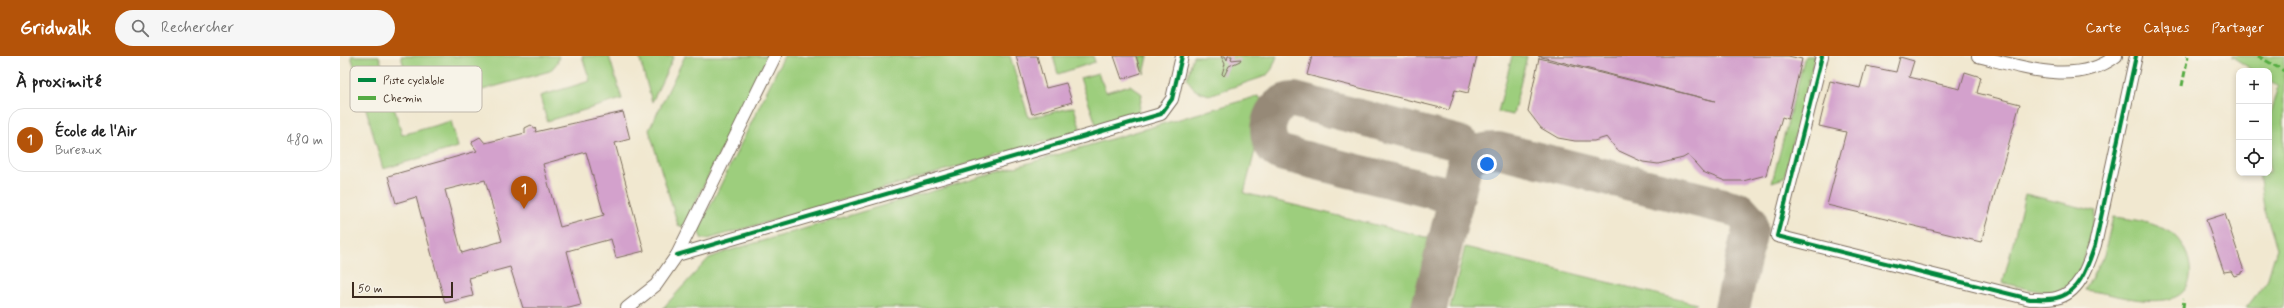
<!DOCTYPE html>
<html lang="fr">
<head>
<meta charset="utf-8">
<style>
  :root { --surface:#fff; --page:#f6f6f6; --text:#222; --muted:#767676; --line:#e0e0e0; --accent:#b45309 }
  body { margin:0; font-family:Mynerve,sans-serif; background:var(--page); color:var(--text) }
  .controls { position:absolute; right:12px; top:12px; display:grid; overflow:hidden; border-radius:8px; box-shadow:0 2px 6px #0003 }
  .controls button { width:36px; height:36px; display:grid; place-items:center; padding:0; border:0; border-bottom:1px solid var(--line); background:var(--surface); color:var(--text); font:20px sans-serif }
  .scale { position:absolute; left:12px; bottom:10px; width:101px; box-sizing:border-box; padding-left:4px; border:2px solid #3b2a1e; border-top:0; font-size:11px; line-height:14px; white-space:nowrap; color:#3b2a1e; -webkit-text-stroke:3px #f7f3e8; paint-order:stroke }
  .you { position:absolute; left:1147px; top:108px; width:14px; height:14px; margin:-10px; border:3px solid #fff; border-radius:50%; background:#1a73e8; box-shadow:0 0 0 6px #1a73e833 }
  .badge { display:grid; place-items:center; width:26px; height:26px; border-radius:50%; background:var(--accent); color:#fff; font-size:13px; font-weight:700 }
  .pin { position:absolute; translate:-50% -33px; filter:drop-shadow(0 1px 2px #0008) }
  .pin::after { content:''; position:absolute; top:21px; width:14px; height:12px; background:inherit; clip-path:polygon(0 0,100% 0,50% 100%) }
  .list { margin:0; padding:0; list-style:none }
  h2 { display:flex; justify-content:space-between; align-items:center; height:52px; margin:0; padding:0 16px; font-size:17px }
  h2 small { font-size:13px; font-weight:400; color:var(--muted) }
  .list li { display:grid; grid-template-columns:26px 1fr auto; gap:12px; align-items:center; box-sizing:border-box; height:64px; margin:0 8px 8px; padding:0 8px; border:1px solid var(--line); border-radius:16px }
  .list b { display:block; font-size:15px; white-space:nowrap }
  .list p { margin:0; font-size:13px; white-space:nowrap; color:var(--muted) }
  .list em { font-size:13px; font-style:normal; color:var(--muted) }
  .icon { flex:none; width:22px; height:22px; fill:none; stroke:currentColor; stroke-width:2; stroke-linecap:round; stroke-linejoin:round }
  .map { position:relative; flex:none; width:1944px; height:252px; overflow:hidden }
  header { display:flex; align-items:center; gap:24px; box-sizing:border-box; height:56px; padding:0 20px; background:var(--accent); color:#fff }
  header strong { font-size:19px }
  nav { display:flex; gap:22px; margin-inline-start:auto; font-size:14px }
  .search { width:280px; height:36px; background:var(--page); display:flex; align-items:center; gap:10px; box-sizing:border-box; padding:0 14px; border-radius:22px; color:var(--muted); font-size:15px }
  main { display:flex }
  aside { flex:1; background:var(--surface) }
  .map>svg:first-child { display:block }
  .green { fill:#9dce7d; stroke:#6c7c4e }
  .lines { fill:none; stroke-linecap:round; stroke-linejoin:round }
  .taxiway { stroke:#968977; stroke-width:36 }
  .building { fill:#d3a1cc; fill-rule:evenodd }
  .street-casing { stroke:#7b6c5c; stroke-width:14 }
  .street { stroke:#fff; stroke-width:12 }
  .quiet { stroke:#55ab43; stroke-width:3; stroke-dasharray:6 3; stroke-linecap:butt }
  .cycleway-casing { stroke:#f7f3e8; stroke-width:6 }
  .cycleway { stroke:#00873e; stroke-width:4 }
  .key { fill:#f7f3e8; stroke:#bfb7ab; stroke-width:1 }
  .key-label { font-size:11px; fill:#3b2a1e }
</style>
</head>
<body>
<header>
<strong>Gridwalk</strong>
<div class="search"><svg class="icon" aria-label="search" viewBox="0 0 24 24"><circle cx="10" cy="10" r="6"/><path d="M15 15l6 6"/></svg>Rechercher</div>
<nav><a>Carte</a><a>Calques</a><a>Partager</a></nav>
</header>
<main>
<aside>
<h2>À proximité<small></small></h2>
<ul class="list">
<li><span class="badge">1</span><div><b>École de l'Air</b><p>Bureaux</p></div><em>480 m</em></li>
</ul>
</aside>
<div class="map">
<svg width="1944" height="252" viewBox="0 0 1944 252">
  <rect width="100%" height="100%" fill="#f7f3e8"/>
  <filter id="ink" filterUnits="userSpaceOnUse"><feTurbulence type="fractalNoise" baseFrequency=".025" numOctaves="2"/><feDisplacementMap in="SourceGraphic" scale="8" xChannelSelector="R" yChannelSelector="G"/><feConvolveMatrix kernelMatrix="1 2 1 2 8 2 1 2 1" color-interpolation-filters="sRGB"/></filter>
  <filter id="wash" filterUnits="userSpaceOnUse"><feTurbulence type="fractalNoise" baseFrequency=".012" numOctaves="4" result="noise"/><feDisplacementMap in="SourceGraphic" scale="16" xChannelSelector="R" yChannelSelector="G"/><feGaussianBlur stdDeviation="0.9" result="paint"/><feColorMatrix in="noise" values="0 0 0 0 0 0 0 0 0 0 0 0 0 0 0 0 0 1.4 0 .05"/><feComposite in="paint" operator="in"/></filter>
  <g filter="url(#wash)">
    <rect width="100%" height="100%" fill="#f1e8d0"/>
    <g class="green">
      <polygon points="11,0 39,0 44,15 18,22"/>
      <polygon points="61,0 219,0 217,7 210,15 96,47 80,46 71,37"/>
      <polygon points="242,0 269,0 282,43 207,65 200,40 250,25"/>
      <polygon points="299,0 334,0 312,46"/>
      <polygon points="345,0 428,0 343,171 338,169 309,74"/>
      <polygon points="444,0 670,0 689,62 734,51 740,72 734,77 368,183 362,183 358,175"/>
      <polygon points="713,0 753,0 755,6 718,18"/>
      <polygon points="799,0 808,0 804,18"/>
      <polygon points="853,0 937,0 932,13 926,20 869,39 855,34 847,23"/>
      <polygon points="1172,0 1187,0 1173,59 1158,56"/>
      <polygon points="1465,0 1475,0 1444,122 1432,126"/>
      <polygon points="1891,0 1944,0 1944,252 1906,252 1927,225 1937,192 1924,152 1919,117 1929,117 1929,61 1938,30 1929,24 1929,15 1914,15"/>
      <polygon points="758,17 766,36 790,29 802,38 799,55 760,69 756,68 740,22"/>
      <polygon points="49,34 62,79 111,65 118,91 43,113 23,42"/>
      <polygon points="918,40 927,49 904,137 1090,182 1071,252 323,252 369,202 388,195"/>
      <path d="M1685,138l71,17c-6,23 -13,81 -45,81 -15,0 -33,-6 -48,-9z"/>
      <path d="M1773,161c20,2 41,5 58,16 21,15 31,59 -2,66 -24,6 -59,-6 -84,-9l19,-35z"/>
      <polygon points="1125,191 1357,248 1345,252 1110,252"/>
    </g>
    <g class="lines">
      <g class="taxiway">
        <path d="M1115,148l-4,-7 -6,-3 -164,-41c-23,-11 -13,-53 13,-53l164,43 8,5 -1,15"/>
        <path d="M1089,252l36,-145c9,-11 19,-13 33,-13l242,60 9,10 1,10 -18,78"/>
      </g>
    </g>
    <g id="blocks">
      <g class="building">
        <polygon points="676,0 697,0 706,32 726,27 732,46 692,58"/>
        <polygon points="774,0 796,0 801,17 782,23"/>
        <polygon points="881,0 885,0 887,4 888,0 892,0 891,4 901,3 900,5 889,10 884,20 882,18 885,8"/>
        <polygon points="972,0 1137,0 1128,37 1115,34 1109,54 967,19"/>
        <polygon points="1198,0 1448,0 1462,3 1448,63 1442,61 1426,119 1403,125 1385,125 1370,119 1363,116 1348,99 1343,102 1318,108 1303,106 1277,94 1267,81 1254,85 1235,85 1218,82 1201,72 1188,55 1199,2 1375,45"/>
        <polygon points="1560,1 1574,5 1569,21 1620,33 1625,16 1641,21 1637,37 1680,48 1641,186 1487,149 1506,76 1479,70 1490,25 1520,32 1526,10 1556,16"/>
        <path d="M283,56l7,27 -15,4 29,108 -28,7 -5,-19 -44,12 14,54 -12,3h-46l-13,-41 -41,11 4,18 -28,7 -29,-106 -20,6 -8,-27 89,-25 -5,-7 1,-3 7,-4 5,6 40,-10v-5l6,-3 5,4 -1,3zM246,96l18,63 -44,12 -17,-63zM145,124l17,61 -40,12 -17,-63z"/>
        <polygon points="1885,158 1904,215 1901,216 1901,218 1894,220 1891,215 1884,216 1866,164"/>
      </g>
    </g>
  </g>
  <g filter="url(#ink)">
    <use href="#blocks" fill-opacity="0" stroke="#7b6c5c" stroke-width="1"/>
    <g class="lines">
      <defs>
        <g id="street">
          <path d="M1482,0l-45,180 253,63c8,0 18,1 26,-1 24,-5 32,-33 39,-53l41,-189"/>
          <path d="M1638,0c43,11 98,31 138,0"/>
          <polyline points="337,199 821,58 832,43 842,0"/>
          <polyline points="287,252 316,229 337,199 435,0"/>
        </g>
      </defs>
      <use href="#street" class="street-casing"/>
      <use href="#street" class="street"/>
      <g class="quiet">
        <polyline points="1918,0 1944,15"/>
        <polyline points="1842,30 1848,0"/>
        <polyline points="1843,252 1844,243"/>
      </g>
      <defs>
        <g id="cycleway">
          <path d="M1482,0l-45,180 253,63c8,0 18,1 26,-1 24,-5 32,-33 39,-53l41,-189"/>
          <polyline points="337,199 821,58 832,43 842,0"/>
        </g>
      </defs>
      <use href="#cycleway" class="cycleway-casing"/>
      <use href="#cycleway" class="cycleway"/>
    </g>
  </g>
  <rect x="10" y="10" width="132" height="46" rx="6" class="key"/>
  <rect x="18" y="22" width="18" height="4" fill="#00873e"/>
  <rect x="18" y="40" width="18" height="4" fill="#55ab43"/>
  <g class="key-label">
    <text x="43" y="28">Piste cyclable</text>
    <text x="43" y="46">Chemin</text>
  </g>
</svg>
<div class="controls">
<button>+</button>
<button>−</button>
<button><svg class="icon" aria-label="locate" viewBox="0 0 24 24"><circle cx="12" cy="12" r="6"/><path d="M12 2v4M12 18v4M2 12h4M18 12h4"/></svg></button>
</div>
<div class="scale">50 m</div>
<div class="you"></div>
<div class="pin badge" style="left:184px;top:153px">1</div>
</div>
</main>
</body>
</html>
